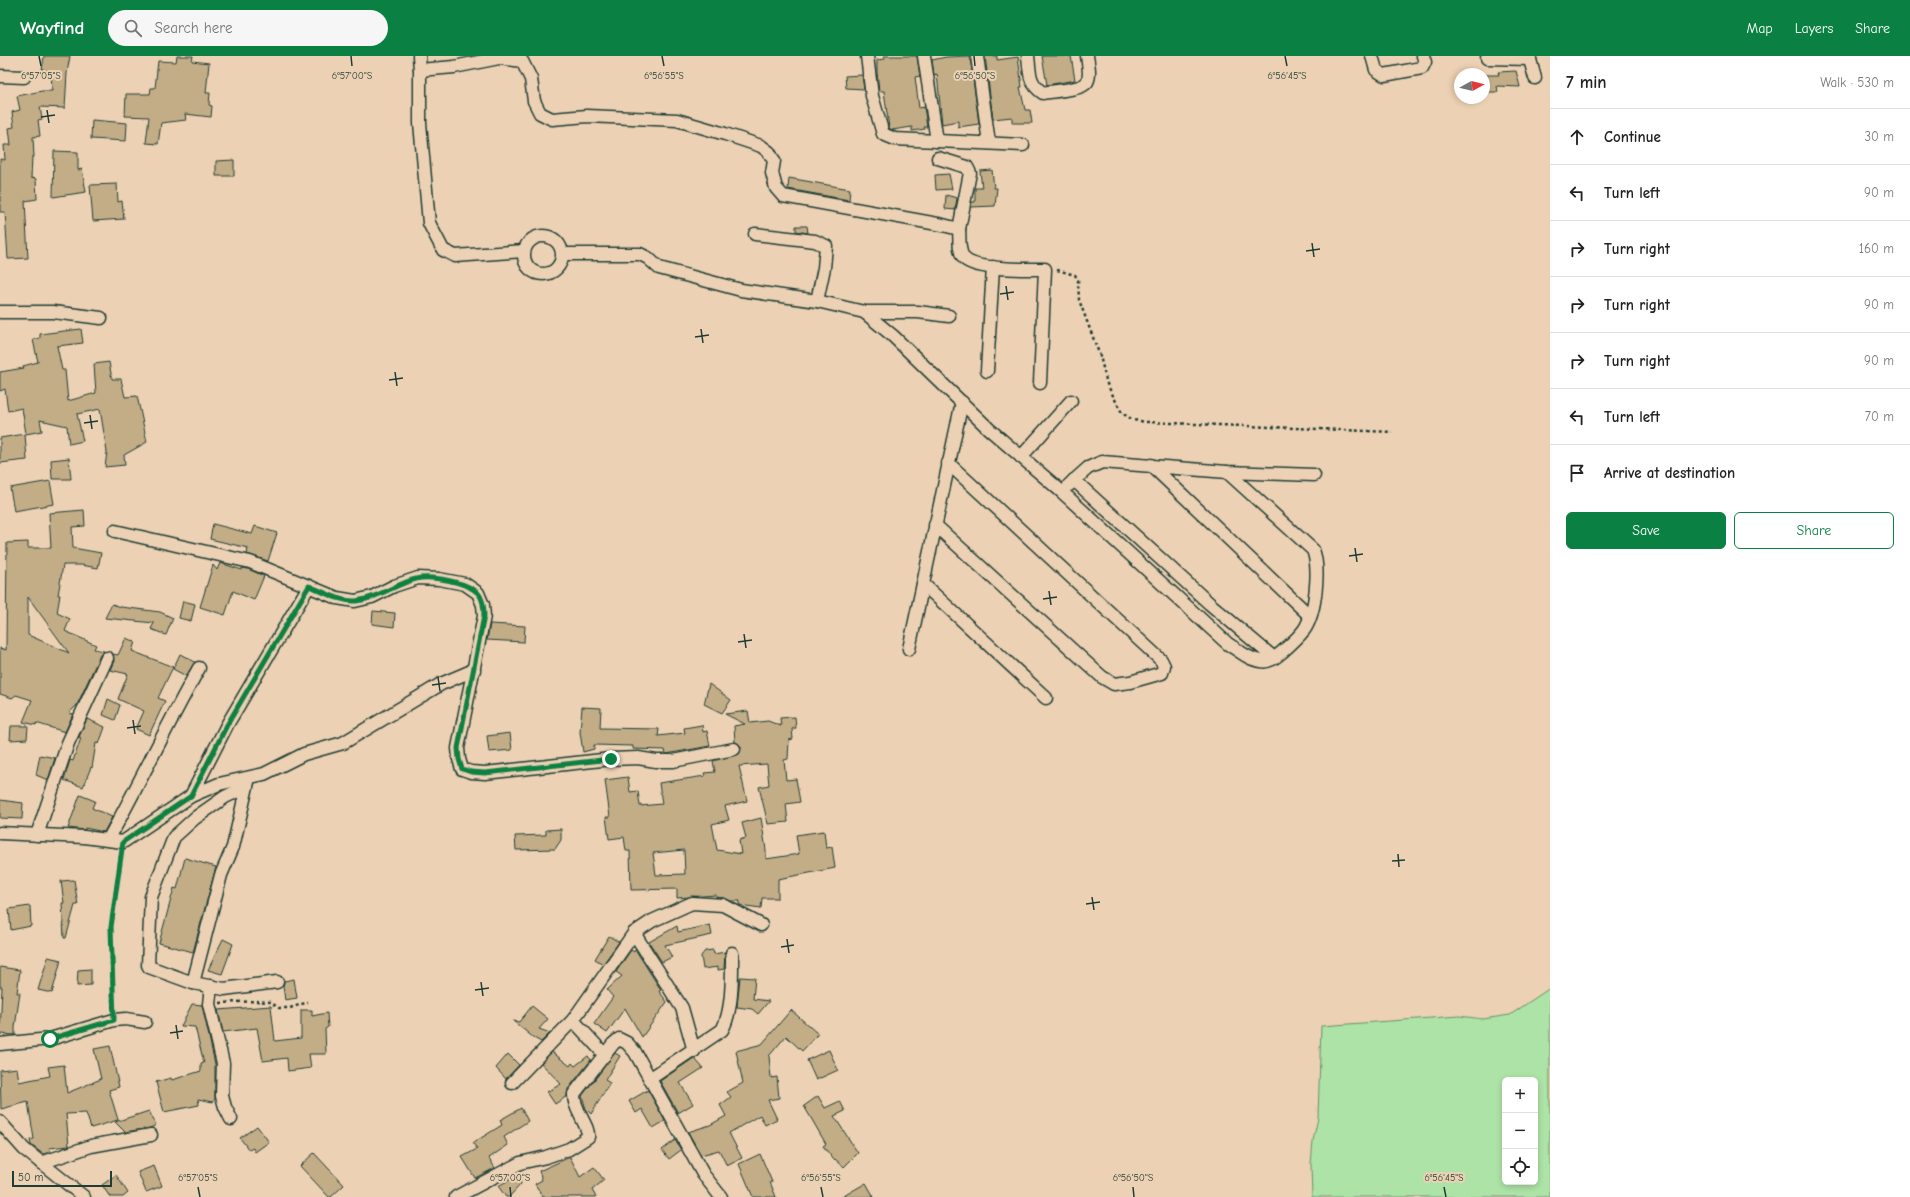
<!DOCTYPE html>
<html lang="en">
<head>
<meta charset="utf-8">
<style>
  :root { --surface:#fff; --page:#f6f6f6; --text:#222; --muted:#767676; --line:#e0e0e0; --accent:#0b8043 }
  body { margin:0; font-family:"Comic Neue",sans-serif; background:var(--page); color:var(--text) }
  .controls { position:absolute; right:12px; bottom:12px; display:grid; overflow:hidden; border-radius:6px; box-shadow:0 2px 6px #0003 }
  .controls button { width:36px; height:36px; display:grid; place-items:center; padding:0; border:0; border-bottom:1px solid var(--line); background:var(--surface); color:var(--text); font:20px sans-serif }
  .compass { position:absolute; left:1454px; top:12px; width:36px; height:36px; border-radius:50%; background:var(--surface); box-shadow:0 2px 6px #0003; rotate:82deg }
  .scale { position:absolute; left:12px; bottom:10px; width:100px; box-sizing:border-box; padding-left:4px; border:2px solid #1f3d34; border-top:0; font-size:11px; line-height:14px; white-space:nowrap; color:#1f3d34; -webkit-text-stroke:3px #edd1b4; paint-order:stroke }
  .stop { position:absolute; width:12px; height:12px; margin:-9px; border:3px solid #0b8043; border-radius:50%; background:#fff }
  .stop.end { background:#0b8043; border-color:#fff; box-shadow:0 1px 4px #0008 }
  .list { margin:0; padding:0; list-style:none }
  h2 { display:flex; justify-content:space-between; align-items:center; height:52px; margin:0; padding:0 16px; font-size:17px }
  h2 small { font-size:13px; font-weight:400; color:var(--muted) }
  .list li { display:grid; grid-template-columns:26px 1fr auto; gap:12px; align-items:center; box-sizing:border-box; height:56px; padding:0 16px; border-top:1px solid var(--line) }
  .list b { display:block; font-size:15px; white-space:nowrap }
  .list em { font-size:13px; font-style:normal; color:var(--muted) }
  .actions { display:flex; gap:8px; padding:12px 16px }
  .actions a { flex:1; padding:9px 0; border:1px solid var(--accent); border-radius:6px; text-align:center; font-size:14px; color:var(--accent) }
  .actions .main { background:var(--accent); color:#fff }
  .icon { flex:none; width:22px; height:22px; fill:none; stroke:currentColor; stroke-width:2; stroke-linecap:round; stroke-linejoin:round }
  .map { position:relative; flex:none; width:1550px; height:1141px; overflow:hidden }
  header { display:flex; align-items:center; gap:24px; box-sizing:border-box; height:56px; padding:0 20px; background:var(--accent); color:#fff }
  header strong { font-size:19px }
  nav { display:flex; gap:22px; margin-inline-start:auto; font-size:14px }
  .search { width:280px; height:36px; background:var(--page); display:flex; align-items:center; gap:10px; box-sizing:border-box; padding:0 14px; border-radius:22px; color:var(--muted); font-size:15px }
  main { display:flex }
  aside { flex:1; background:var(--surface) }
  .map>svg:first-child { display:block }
  .green { fill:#ade3a6; stroke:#66906d; fill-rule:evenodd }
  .building { fill:#c3ad87; stroke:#1f3d34; fill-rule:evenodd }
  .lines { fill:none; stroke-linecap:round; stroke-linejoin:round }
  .minor-casing { stroke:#1f3d34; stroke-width:15 }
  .path { stroke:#1f3d34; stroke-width:2.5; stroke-dasharray:3 3; stroke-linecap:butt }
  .minor { stroke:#edd1b4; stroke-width:12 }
  .route { stroke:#0b8043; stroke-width:5 }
  .ticks { fill:none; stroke:#1f3d34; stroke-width:1.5 }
  .ticks-label { font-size:10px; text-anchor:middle; fill:#1f3d34; stroke:#edd1b4; stroke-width:4; stroke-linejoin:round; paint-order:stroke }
</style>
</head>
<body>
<header>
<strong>Wayfind</strong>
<div class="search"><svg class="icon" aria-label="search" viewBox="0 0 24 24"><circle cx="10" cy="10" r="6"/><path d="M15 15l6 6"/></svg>Search here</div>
<nav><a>Map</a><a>Layers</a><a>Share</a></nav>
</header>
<main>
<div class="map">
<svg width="1550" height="1141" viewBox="0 0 1550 1141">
  <rect width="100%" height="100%" fill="#edd1b4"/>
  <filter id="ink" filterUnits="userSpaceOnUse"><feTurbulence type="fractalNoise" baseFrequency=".025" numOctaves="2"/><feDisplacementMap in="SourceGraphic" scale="8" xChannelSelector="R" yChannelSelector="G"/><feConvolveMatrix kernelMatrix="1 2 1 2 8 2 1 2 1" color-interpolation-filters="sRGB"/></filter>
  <g filter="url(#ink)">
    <path class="green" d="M1550,932v209h-238l-1,-33 2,-23 5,-23 3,-92 138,-10 24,3 27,-4zM1505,1024h30v102h-30z"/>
    <g class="building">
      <polygon points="44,0 70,0 67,17 65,52 40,51 42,63 38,64 40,80 33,81 34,101 32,101 31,122 36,123 37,143 25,145 28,202 8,203 5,156 0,156 0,103 5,104 4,89 11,89 9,72 14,71 12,56 20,54 17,40 42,35 52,35 51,15 42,14"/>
      <polygon points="177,0 193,0 192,5 209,7 206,37 210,37 209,49 212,50 211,61 185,58 186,64 161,67 158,88 146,87 149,61 125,60 126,38 150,38 151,32 155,32 158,5 176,6"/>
      <polygon points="884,0 917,0 920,20 915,21 919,52 924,51 927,71 924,71 925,73 912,75 912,71 892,74 889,72 884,35 879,35 877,16 877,4 885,3"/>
      <polygon points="970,0 979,68 958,71 958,65 942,68 937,18 934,19 932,4 946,1"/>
      <polygon points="985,0 997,0 997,4 1018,1 1022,31 1020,31 1025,54 1030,54 1032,67 1012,67 1012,61 993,63"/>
      <polygon points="1042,0 1071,0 1075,24 1047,29"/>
      <polygon points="1516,15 1520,31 1497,30 1498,36 1484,36 1484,19 1499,19 1498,16"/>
      <polygon points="862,19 864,33 846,32 845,20"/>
      <polygon points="92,64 127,67 126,85 91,83"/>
      <polygon points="54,95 78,96 78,114 82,113 86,136 53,141"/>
      <polygon points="234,104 234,120 216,120 216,105"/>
      <polygon points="992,114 994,132 997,132 995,150 971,151 972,146 975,146 975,132 982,132 980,115"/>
      <polygon points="949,118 952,133 936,134 935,119"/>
      <polygon points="789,122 850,133 849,144 788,133"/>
      <polygon points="117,128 118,146 122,145 124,163 93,165 90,129"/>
      <polygon points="946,139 957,142 955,154 945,153"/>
      <polygon points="796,170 807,170 808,177 796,175"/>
      <polygon points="81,273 83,287 57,290 62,314 65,314 68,345 96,337 94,308 109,306 112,323 121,323 125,341 137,340 147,386 124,399 125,409 105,411 107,396 100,353 77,358 83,385 69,388 67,370 40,364 42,375 26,378 22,352 8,355 5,333 0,335 0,316 24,312 23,310 38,306 33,284 40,282 40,278"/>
      <polygon points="25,378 27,404 0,407 0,382"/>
      <polygon points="69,402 71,423 52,423 51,404"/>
      <polygon points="50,425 54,448 14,455 10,432"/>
      <path d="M84,454l1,16 -13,1 1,21 28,5 -3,15 -17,-3h-18l-5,30h2l-3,18 13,6 -5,12 31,14 -2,4 10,2 -4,4 -23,50 -8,8 4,1 -8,18 -29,-9v2l-13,-3 9,-22 -16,-5 -4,3 -12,-4v-46l6,2 1,-107 21,-1v6h23l-2,-35zM28,541l32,44 9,12 -41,-18z"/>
      <polygon points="213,468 252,478 255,470 277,477 268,505 247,498 248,492 210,483"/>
      <polygon points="220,507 242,514 242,512 248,513 264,520 254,544 233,535 225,559 200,551 213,509 217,514"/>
      <polygon points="183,545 195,548 191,565 179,562"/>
      <polygon points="112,548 121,551 160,556 173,562 166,579 151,573 154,567 105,562"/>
      <polygon points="373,555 395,557 394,571 372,568"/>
      <polygon points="490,568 525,570 524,586 487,584"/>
      <polygon points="126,582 135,586 132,595 173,611 158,642 165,645 149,679 136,673 144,655 118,643 128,618 110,614 114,605 113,598 118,599"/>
      <polygon points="180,598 195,606 186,620 173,613"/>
      <polygon points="709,628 731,644 722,657 704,648"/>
      <polygon points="108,643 120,649 115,664 103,659"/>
      <polygon points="582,651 601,652 600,672 659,673 658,680 685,677 684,672 702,669 703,676 707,675 710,690 666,698 665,694 633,693 633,690 594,689 594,693 583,696 580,676"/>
      <path d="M748,655l2,12 18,-2 13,5 -1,-8 15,-1 1,11 -4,1 1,10 -4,1 -1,19 -4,1 2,20 10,-1 4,23 -14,2 2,18 -20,2 -9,-37 10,-2 -2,-21 -28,2 8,35 -22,5 4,14 -17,4 5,26 24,4 -2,-14 7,-2 -4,-15 19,-5 5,32v9l33,-5 -3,-19 28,-4 2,17 6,-1 3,21 -57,11v19h-16l-1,10 -22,-3 1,-4h-9l-7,-3 -8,-1v-2l-39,3v-9l-46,1 -1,-39h-4l-2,-14 -15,2 -3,-22h4l-5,-37 23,-3 2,15 8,-1 2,15 22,-2 -3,-21 46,-7 -1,-3 11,-1 -2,-11 26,-7 2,-7 -6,-5 -1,-16 11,-2 -20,-10zM684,794l1,24 -29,1 -3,-22z"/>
      <polygon points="87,663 105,671 99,688 96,687 92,712 91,711 83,731 64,724 70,704 73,705 81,682 79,681"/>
      <polygon points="11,670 28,670 27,683 10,684"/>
      <polygon points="510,677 512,694 489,696 487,680"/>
      <polygon points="40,699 55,702 48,724 36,719"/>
      <polygon points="80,739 95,745 92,752 112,761 104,776 85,772 85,774 68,772"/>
      <polygon points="0,744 23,747 22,763 0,762"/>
      <polygon points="561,773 561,784 555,793 516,794 515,780 546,779 546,774"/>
      <polygon points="185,802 216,811 193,896 159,887 174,832 177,833"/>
      <polygon points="74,824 78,849 75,849 66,882 64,882 62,847 64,847 61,825"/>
      <polygon points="30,850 31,870 11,874 9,853"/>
      <polygon points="710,869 712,879 665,889 672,901 662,906 649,886 677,870 678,876"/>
      <polygon points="609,880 619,886 603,908 595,903"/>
      <polygon points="223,883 233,888 222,918 208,914"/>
      <polygon points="635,893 661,934 659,935 667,946 642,981 625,952 607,977 594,968 613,941 607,934 622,920 616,916 631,894 634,896"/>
      <polygon points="713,894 714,898 725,896 724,913 718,914 718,911 703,913 701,900 705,895"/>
      <polygon points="48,901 61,904 52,937 38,934"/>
      <polygon points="0,911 20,914 17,937 20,937 15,971 15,979 0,978 2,931 0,931"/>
      <polygon points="91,913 91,929 77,930 78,914"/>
      <polygon points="740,921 755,922 753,943 769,945 758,958 752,953 737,951"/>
      <polygon points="294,923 297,942 285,944 283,930 284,925"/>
      <polygon points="192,948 202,949 215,1008 215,1043 213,1046 198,1043 199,1049 164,1056 156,1026 171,1022 172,1024 201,1015 201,1008 204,1007 195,971 181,970"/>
      <polygon points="271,950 275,985 301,982 301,954 312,954 312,960 327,957 328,971 325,973 326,998 309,998 311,1012 288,1015 287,1002 263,1005 257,972 223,976 218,954"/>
      <polygon points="532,950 548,963 539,973 550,977 541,986 534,982 513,965 519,966"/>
      <polygon points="791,954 818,978 802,995 786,980 769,1000 771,1022 777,1021 779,1042 768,1044 777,1063 765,1069 760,1059 729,1077 742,1102 727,1110 719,1094 701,1099 688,1076 710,1069 726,1060 720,1049 731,1041 727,1036 743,1027 736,995 762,988"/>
      <polygon points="110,990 119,1031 109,1034 118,1064 91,1072 86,1057 66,1058 69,1090 49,1092 50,1096 43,1098 31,1089 30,1084 34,1083 28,1046 1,1053 0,1014 17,1012 19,1026 50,1020 48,1011 64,1009 67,1037 101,1023 94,993"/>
      <polygon points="829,994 838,1014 816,1024 807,1004"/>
      <polygon points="552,996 570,1010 572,1007 575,1010 588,1000 591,1004 568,1033 567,1040 555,1048 547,1036 561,1028 541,1007"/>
      <polygon points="615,997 620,1000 605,1024 610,1027 591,1058 586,1053 582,1040"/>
      <polygon points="508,998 519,1009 506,1023 496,1012"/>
      <polygon points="694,1002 703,1012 680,1027 693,1048 678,1057 660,1025"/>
      <polygon points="648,1034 665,1065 653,1072 642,1053 636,1057 629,1045"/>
      <polygon points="818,1040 825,1052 840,1045 845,1055 834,1060 858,1097 844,1111 835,1103 834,1104 823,1090 826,1088 804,1050"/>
      <polygon points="521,1052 528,1065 504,1081 508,1089 489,1102 495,1112 475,1122 462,1101 477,1093 473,1087 502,1069 500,1064"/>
      <polygon points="149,1055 156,1069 150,1072 125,1076 115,1066"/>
      <polygon points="257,1070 269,1086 255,1096 253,1092 249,1094 240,1082"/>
      <polygon points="675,1084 681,1094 669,1103 662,1094"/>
      <polygon points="314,1097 344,1129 331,1141 329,1141 300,1110"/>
      <polygon points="760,1098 772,1126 770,1126 776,1141 753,1141 739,1108"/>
      <polygon points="570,1101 580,1121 594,1111 604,1124 592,1134 596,1141 543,1141 535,1128 542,1124 539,1115"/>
      <polygon points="154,1110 162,1130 146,1136 138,1116"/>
      <polygon points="116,1119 128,1137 123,1141 110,1141 102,1129"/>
      <polygon points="519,1119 521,1128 509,1141 506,1141 498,1130"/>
      <polygon points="866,1127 874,1141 842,1141"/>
    </g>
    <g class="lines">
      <defs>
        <g id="minor">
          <path d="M419,0l1,14 34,-3 45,-9 23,3 9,18 3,22 6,12 12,6 35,-3 90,4 48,14 36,12 8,6 5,9 -2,12 4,15 7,8 160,29 16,4c1,10 -1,20 4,28 9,14 66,12 82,12l-5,114"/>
          <polyline points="867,0 872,40 883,78 895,83 1023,89"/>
          <polyline points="924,0 937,85"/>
          <polyline points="977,0 989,87"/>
          <path d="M1028,0c2,16 0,27 15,37 10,-2 39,-3 44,-11 4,-7 1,-19 0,-26"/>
          <polyline points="1372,0 1376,14 1384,19 1422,12 1425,6 1423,0"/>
          <polyline points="1529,0 1535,22"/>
          <polyline points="1487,2 1530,3"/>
          <polyline points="420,14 420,67 429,167 443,194 455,200 524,195"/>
          <polyline points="0,20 24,21"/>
          <polyline points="938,102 967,111 970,117 959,173"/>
          <polyline points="755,178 815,185 826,190 824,212 817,245"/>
          <circle cx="543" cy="199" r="19"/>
          <path d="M563,198h77l8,4 11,10 82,22 76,11 47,11 29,24 96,93 73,63 166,152c10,6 21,16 33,17 8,2 15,-4 21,-9 8,-7 16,-14 22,-22 12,-17 16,-62 9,-80l-86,-78"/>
          <polyline points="0,256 53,256 101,262"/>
          <polyline points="864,256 918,256 949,260"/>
          <polyline points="987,315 993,211"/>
          <polyline points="1021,401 1071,345"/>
          <polyline points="1151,409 1309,559"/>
          <polyline points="1074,424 1210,548 1274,602"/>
          <polyline points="1069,429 1088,412 1102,406 1227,416 1314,419"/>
          <polyline points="935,469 1102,621 1114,628 1130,626 1162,617 1164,610 1161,604 948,407"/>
          <polyline points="115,475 250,506 337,542 355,545 372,541 394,530 418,522 439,523 465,528 478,537 483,549 484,560 458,692 459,703 462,713 471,716 485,717 611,703 638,702 656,705 673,705 734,693"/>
          <polyline points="923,528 1046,642"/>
          <polyline points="909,593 962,346"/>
          <polyline points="246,731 225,741 195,762 174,781 151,841 148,909 149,911 193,927 224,933 277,926"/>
          <polyline points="191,740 227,669 309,530"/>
          <polyline points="0,777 84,781 123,786 191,740 219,728 264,718 304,698 343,687 441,628 474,614"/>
          <polyline points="37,779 68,687 107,602"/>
          <path d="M108,784c32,-57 59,-115 91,-172"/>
          <polyline points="634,877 682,952 694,995"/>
          <polyline points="193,927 221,819 233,791 248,726"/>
          <polyline points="211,930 209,948 223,1007 222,1040 225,1051 231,1063"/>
          <polyline points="573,964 605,999"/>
          <polyline points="0,988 50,983 114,964 126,963 145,966"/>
          <path d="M651,1022l71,-48c11,-19 10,-55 10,-77"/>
          <polyline points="512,1027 573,964 634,877 652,865 692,847 723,849 761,869"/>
          <polyline points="0,1066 24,1093 84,1141"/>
          <polyline points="41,1107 91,1090 151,1079"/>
          <path d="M456,1141l64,-34 26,-6 23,-8 19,-12c2,-10 -15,-28 -14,-43l39,-50 6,-5 8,4 8,9 68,122 18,23"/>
        </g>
      </defs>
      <use href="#minor" class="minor-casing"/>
      <g class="path">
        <polyline points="1057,214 1075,219 1078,224 1079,244 1100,300 1107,328 1122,357 1133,364 1147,366 1392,376"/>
        <polyline points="220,947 256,945 270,946 279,952 290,952 308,946"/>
        <polyline points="113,952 111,871 121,798"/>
      </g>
      <use href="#minor" class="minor"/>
    </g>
  </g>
  <g class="lines" filter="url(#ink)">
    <path class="route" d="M50,983l64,-19 -3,-93 12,-85 68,-46 36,-71 82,-139c15,6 31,16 47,15 21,-2 39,-17 60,-22 14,-4 51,3 62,14 5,5 6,15 6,23l-26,132 1,11 3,10 9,3 14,1 126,-14"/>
  </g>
  <path class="ticks" d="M39,0l2,10M351,0l1,10M662,0l2,10M974,0l1,10M1285,0l2,10M47,54l2,13M41,61l14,-2M1312,187l2,14M1306,195l14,-2M1006,230l2,14M1000,238l14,-2M701,273l2,14M695,281l14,-2M395,316l2,14M389,324l14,-2M90,359l2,14M84,367l14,-2M1355,492l2,14M1349,500l14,-2M1049,535l2,14M1043,543l14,-2M744,578l2,14M738,586l14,-2M438,621l2,14M432,629l14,-2M133,664l2,14M127,672l14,-2M1398,798l1,13M1392,805l13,-1M1092,841l2,13M1086,848l14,-2M787,883l2,14M781,891l13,-2M481,926l2,14M475,934l14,-2M176,969l2,14M170,977l13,-2M198,1131l2,10M510,1131l1,10M821,1131l2,10M1133,1131l1,10M1444,1131l2,10"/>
  <g class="ticks-label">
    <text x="41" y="23">6°57'05"S</text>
    <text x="352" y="23">6°57'00"S</text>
    <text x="664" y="23">6°56'55"S</text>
    <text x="975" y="23">6°56'50"S</text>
    <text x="1287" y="23">6°56'45"S</text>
    <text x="198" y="1125">6°57'05"S</text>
    <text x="510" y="1125">6°57'00"S</text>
    <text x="821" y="1125">6°56'55"S</text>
    <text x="1133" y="1125">6°56'50"S</text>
    <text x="1444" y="1125">6°56'45"S</text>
  </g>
</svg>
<div class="controls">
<button>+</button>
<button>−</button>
<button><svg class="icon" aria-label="locate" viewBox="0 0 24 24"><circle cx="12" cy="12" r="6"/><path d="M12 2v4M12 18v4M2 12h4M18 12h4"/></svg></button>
</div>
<svg class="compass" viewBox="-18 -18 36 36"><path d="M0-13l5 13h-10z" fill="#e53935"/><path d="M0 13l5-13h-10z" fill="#767676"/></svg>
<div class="scale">50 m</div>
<div class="stop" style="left:50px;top:983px"></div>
<div class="stop end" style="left:611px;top:703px"></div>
</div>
<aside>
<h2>7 min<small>Walk · 530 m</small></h2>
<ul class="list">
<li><svg class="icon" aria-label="ahead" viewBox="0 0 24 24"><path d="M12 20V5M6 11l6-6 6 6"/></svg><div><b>Continue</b></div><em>30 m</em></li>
<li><svg class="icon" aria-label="left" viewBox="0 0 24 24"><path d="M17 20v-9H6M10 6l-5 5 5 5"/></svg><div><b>Turn left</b></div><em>90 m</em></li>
<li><svg class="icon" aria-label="right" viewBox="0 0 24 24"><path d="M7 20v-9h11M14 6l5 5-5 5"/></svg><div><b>Turn right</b></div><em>160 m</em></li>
<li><svg class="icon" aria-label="right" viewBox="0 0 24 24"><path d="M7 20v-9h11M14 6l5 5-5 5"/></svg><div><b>Turn right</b></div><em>90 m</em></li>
<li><svg class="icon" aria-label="right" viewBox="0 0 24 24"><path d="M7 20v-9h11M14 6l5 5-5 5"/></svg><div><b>Turn right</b></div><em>90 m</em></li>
<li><svg class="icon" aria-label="left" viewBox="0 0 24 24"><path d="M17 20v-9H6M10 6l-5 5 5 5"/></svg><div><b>Turn left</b></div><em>70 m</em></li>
<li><svg class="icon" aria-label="arrive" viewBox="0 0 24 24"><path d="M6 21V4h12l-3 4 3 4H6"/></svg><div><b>Arrive at destination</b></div></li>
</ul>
<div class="actions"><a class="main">Save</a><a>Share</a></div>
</aside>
</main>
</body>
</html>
